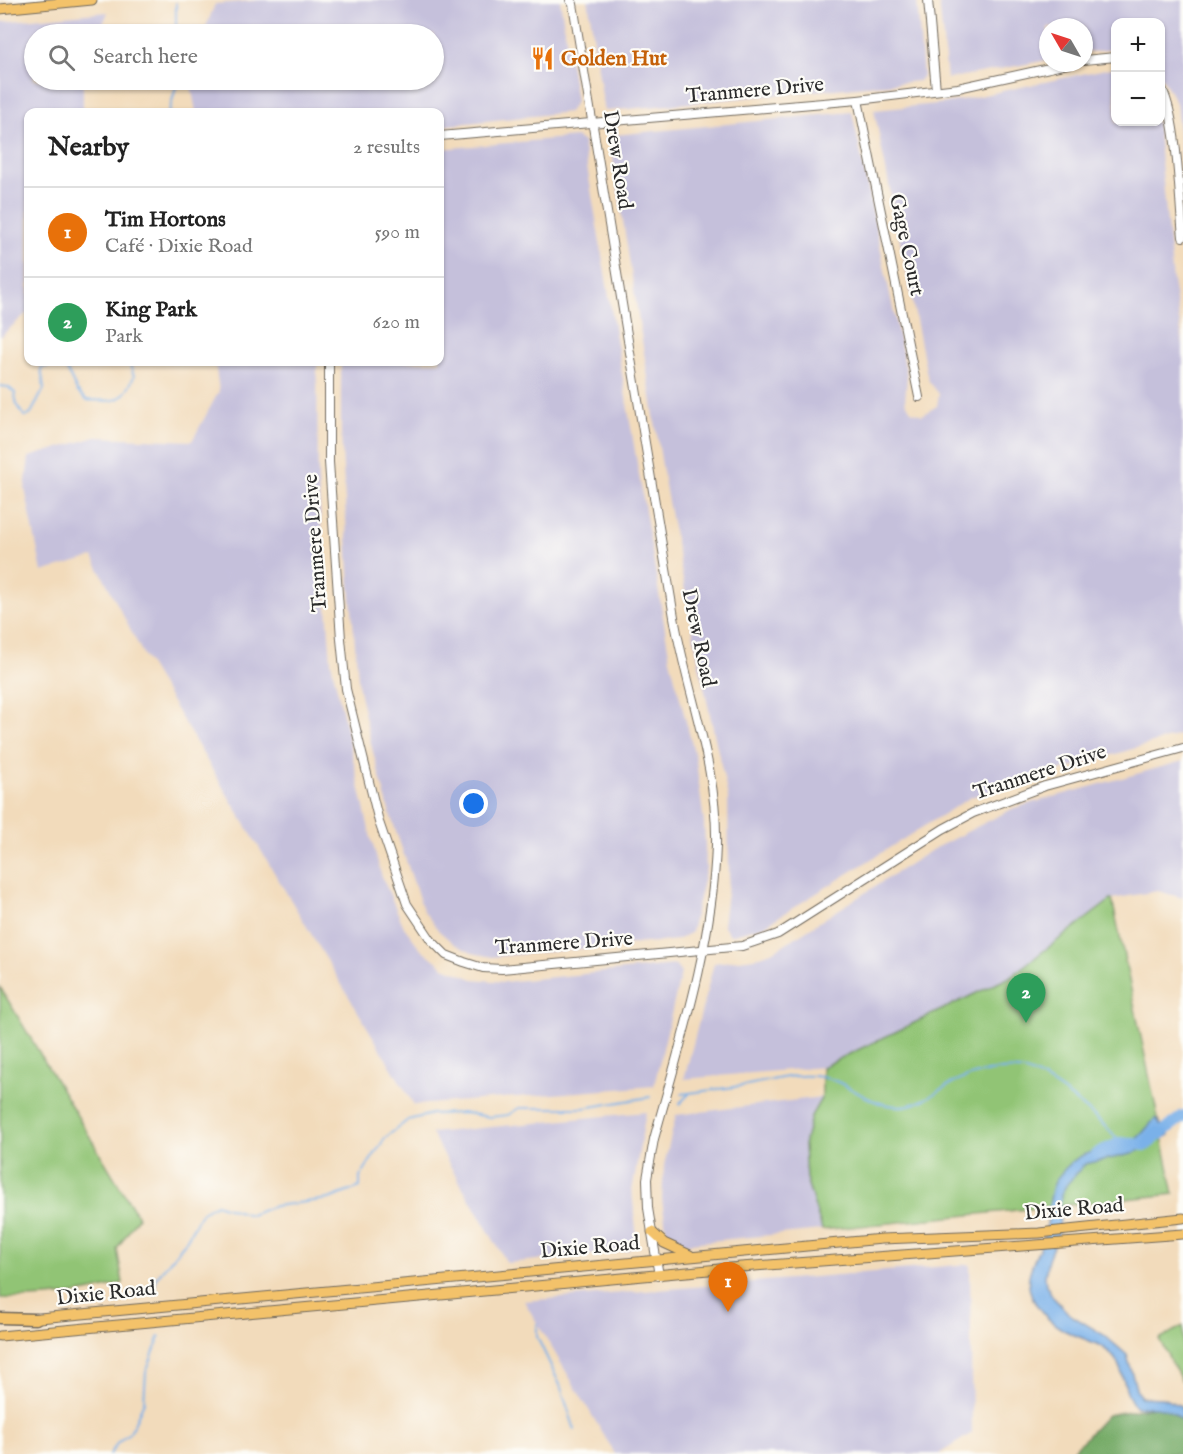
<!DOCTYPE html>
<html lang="en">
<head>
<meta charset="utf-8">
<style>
  :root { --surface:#fff; --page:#f2f2f2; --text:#222; --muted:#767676; --line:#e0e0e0; --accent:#0b8043 }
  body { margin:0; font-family:"IM FELL English",serif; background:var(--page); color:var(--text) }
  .controls { position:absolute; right:18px; top:18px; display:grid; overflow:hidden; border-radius:12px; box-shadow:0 2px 4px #0004 }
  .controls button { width:54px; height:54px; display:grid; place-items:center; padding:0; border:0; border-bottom:2px solid var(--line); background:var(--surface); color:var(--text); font:30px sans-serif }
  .compass { position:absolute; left:1039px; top:18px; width:54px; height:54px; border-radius:50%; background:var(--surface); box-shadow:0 2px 4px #0004; rotate:309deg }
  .you { position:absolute; left:474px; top:804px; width:21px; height:21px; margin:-15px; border:4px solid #fff; border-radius:50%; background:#1a73e8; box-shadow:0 0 0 9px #1a73e833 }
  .badge { display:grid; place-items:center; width:39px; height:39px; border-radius:50%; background:var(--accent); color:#fff; font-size:20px; font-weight:700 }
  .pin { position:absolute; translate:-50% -50px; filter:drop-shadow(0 2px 3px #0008) }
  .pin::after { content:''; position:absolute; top:32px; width:21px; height:18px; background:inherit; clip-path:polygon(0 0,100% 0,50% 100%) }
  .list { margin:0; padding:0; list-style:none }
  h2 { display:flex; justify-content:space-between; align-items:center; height:78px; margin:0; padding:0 24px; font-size:26px }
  h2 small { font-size:20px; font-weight:400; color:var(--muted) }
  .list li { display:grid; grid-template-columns:39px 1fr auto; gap:18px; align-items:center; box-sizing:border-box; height:90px; padding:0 24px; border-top:2px solid var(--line) }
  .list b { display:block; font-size:22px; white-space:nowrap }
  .list p { margin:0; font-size:20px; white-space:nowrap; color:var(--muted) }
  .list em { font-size:20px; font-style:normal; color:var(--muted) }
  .icon { flex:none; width:33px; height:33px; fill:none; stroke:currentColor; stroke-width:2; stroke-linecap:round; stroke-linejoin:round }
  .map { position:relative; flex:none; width:1183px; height:1454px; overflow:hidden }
  .search { position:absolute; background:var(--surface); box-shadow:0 2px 4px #0004; left:24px; top:24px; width:420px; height:66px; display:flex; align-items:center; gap:15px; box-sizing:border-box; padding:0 21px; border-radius:33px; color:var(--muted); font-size:22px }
  .panel { position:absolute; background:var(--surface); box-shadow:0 2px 4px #0004; left:24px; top:108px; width:420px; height:258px; border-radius:12px }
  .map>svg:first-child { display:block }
  .industrial { fill:#c5c0db }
  .green { fill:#91c475; stroke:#5e7850; stroke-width:1.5 }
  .forest { fill:#74aa66; stroke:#506a48; stroke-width:1.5 }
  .water { fill:#7ab1e9; stroke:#526e8a; stroke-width:1.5 }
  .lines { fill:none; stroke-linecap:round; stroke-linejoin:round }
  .stream { stroke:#7ab1e9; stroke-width:2 }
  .river { stroke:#7ab1e9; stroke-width:12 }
  .minor-casing { stroke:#71695d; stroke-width:10 }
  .major-casing { stroke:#71695d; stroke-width:11 }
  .highway-casing { stroke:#71695d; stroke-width:13 }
  .minor { stroke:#fff; stroke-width:8 }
  .major { stroke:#f3c26a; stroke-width:9 }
  .highway { stroke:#f3c26a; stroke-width:10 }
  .labels { text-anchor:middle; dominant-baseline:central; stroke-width:4.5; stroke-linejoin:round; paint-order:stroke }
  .food-label { font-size:21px; font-weight:bold; fill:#c56008; stroke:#fdfcf7; text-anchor:start }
  .street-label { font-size:21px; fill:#2b2b2b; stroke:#fdfcf7 }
</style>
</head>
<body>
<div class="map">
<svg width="1183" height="1454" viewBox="0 0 1183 1454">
  <rect width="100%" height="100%" fill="#fdfcf7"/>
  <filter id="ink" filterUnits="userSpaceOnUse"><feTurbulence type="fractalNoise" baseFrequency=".0167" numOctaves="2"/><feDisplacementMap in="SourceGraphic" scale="12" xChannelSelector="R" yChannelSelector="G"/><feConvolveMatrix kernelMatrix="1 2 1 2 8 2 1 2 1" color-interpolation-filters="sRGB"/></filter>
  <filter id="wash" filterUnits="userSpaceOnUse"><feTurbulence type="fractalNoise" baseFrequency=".008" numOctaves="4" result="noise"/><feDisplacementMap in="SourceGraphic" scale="24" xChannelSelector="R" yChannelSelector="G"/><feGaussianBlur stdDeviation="1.35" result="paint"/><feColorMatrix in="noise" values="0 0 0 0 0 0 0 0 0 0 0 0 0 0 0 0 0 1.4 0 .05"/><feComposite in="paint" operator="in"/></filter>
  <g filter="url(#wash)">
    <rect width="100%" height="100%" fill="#f2dbbb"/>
    <g class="industrial">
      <polygon points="261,0 560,0 576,101 569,112 440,126 440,112 196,112 190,80 434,80 434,34 203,34 215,4"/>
      <polygon points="588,0 917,0 923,76 919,81 607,111 604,110"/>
      <polygon points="939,0 1183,0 1183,169 1176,103 1161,75 1160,22 1116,22 1115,49 1084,53 1084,27 1048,27 1048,60 947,79"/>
      <polygon points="108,12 99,34 34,34 34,80 83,80 83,112 28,112 28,312 0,337 0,22"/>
      <polygon points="1110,68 1115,69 1116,122 1157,122 1173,281 1183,345 1183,734 971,797 764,926 730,935 723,925 729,876 728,797 700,669 666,491 610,139 614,135 852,112 907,376 905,401 911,411 922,415 937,406 939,394 928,380 874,110 947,103"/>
      <polygon points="576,137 583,142 670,659 696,760 704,823 706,868 691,932 678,940 492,957 472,953 454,944 439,931 423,910 391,817 373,752 359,690 350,588 341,433 341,362 440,362 440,149"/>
      <polygon points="215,362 317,362 318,481 331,662 371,838 382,877 404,927 420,948 444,967 473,979 504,982 675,965 681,973 654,1086 414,1105 144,656 93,557 42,572 25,489 29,457 96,437 192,441 219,391"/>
      <polygon points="1183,761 1183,898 1158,891 1112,899 1008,978 822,1067 684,1079 714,963 755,958 774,951 935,848 1014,808"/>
      <polygon points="822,1097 811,1116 806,1178 822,1230 680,1244 667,1236 662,1199 664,1165 676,1115"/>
      <polygon points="646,1112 632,1191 637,1239 628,1251 507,1263 431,1133"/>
      <polygon points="970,1264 972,1433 939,1454 615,1454 524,1301"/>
    </g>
    <g class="green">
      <polygon points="1112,899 1174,1194 822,1230 806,1178 804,1145 811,1116 822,1097 822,1067 1008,978"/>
      <path d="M0,987l138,230 -21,32 6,34c-40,13 -81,16 -123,15z"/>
      <polygon points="1183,1326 1183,1379 1181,1380 1159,1339"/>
    </g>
    <polygon class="forest" points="1164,1405 1183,1421 1183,1454 1070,1454 1107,1415"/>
    <path class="water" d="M1156,1118l13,17 -37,19 -47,10 -18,20 -6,10 -2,38 -11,27 -3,18 1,8 7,12 16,17 35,21 23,20 10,37 4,5 21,1 19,8 2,15c-14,-15 -28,-15 -47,-14 -13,-12 -10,-33 -21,-48 -11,-15 -27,-18 -43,-25 -21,-8 -47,-34 -43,-58 3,-16 14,-31 17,-47 7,-31 -2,-42 25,-66 18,-16 38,-11 59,-20 10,-4 18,-18 26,-25z"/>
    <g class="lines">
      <g class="stream">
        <polyline points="176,34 176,3"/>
        <polyline points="169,112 178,80"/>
        <path d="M0,386l8,1 7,6c1,10 2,16 10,23l5,-1 14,-26 -3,-21 22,-6 14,29 9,9c27,1 37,5 48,-24l-5,-14"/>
        <path d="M682,1094c20,-3 39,-5 59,-8 28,-4 52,-14 81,-9 28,5 42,27 75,29 21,1 37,-13 54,-22 20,-10 45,-16 67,-14 27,1 85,51 102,73"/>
        <polyline points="679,1104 689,1094"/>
        <polyline points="154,1294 156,1278 184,1244 202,1212 216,1204 250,1215 275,1206 329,1199 360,1187 360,1177 385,1138 408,1120 432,1114 465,1113 490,1117 508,1115 519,1108 584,1108 650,1097"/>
        <polyline points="537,1324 537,1337 560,1385 575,1430"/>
        <polyline points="110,1454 118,1442 130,1432 144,1402 146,1372 160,1336"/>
      </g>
      <polyline class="river" points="1097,1154 1120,1143 1146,1145 1183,1116"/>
    </g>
  </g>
  <g filter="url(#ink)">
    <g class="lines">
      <defs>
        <g id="minor">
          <path d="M570,0l3,4c34,204 66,409 101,613 13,77 44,149 42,228 -3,98 -36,200 -62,294l-7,40 1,29 11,68"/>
          <polyline points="928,0 936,90"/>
          <polyline points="1084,60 1116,57"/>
          <path d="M1160,85c18,30 19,114 23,152"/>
          <polyline points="858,100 919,397"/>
          <polyline points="440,136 858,100 958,88 1072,63"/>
          <polyline points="329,362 329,462 341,639 346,689 379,822 407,904 431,940 446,955 464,962 483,968 502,969 742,946 778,934 943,829 973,813 1045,786 1183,748"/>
        </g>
        <g id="major">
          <polyline points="0,9 92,0"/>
          <polyline points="652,1232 664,1243 690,1255"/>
          <polyline points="29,1319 807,1246 882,1239 1039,1233 1183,1218"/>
          <polyline points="0,1336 741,1267 1183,1234"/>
        </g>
        <polyline id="highway" points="0,1318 36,1319"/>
      </defs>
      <use href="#minor" class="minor-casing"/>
      <use href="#major" class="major-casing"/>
      <use href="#highway" class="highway-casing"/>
      <use href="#minor" class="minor"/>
      <use href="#major" class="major"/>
      <use href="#highway" class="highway"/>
    </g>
  </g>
  <defs>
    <symbol id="restaurant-bare" viewBox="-9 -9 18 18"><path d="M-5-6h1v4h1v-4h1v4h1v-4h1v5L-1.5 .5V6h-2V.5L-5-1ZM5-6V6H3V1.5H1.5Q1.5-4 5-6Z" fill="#e8710a" stroke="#fdfcf7" stroke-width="2.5" paint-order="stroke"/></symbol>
  </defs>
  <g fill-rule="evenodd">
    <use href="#restaurant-bare" x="526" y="42" width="33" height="33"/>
  </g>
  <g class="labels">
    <g class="food-label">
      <text x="561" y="59">Golden Hut</text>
    </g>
    <g class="street-label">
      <text transform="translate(755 91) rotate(-5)">Tranmere Drive</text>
      <text transform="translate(617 160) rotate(81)">Drew Road</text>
      <text transform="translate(906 245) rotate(78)">Gage Court</text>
      <text transform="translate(316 543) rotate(-94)">Tranmere Drive</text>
      <text transform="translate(698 638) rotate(78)">Drew Road</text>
      <text transform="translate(1040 773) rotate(-18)">Tranmere Drive</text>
      <text transform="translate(564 944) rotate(-4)">Tranmere Drive</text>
      <text transform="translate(1074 1210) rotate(-5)">Dixie Road</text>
      <text transform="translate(590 1248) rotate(-5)">Dixie Road</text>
      <text transform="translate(106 1294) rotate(-6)">Dixie Road</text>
    </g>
  </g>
</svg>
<div class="controls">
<button>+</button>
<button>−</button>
</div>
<svg class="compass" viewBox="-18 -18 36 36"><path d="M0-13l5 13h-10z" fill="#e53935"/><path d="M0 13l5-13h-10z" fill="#767676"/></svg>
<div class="you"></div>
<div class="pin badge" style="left:728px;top:1312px;background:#e8710a">1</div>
<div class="pin badge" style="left:1026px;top:1023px;background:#2e9e5b">2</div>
<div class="search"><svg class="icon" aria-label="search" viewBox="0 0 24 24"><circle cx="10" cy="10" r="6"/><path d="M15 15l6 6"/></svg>Search here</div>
<section class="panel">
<h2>Nearby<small>2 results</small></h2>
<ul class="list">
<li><span class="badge" style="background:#e8710a">1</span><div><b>Tim Hortons</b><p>Café · Dixie Road</p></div><em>590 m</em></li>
<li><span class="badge" style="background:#2e9e5b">2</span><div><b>King Park</b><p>Park</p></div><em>620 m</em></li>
</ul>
</section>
</div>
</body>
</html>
